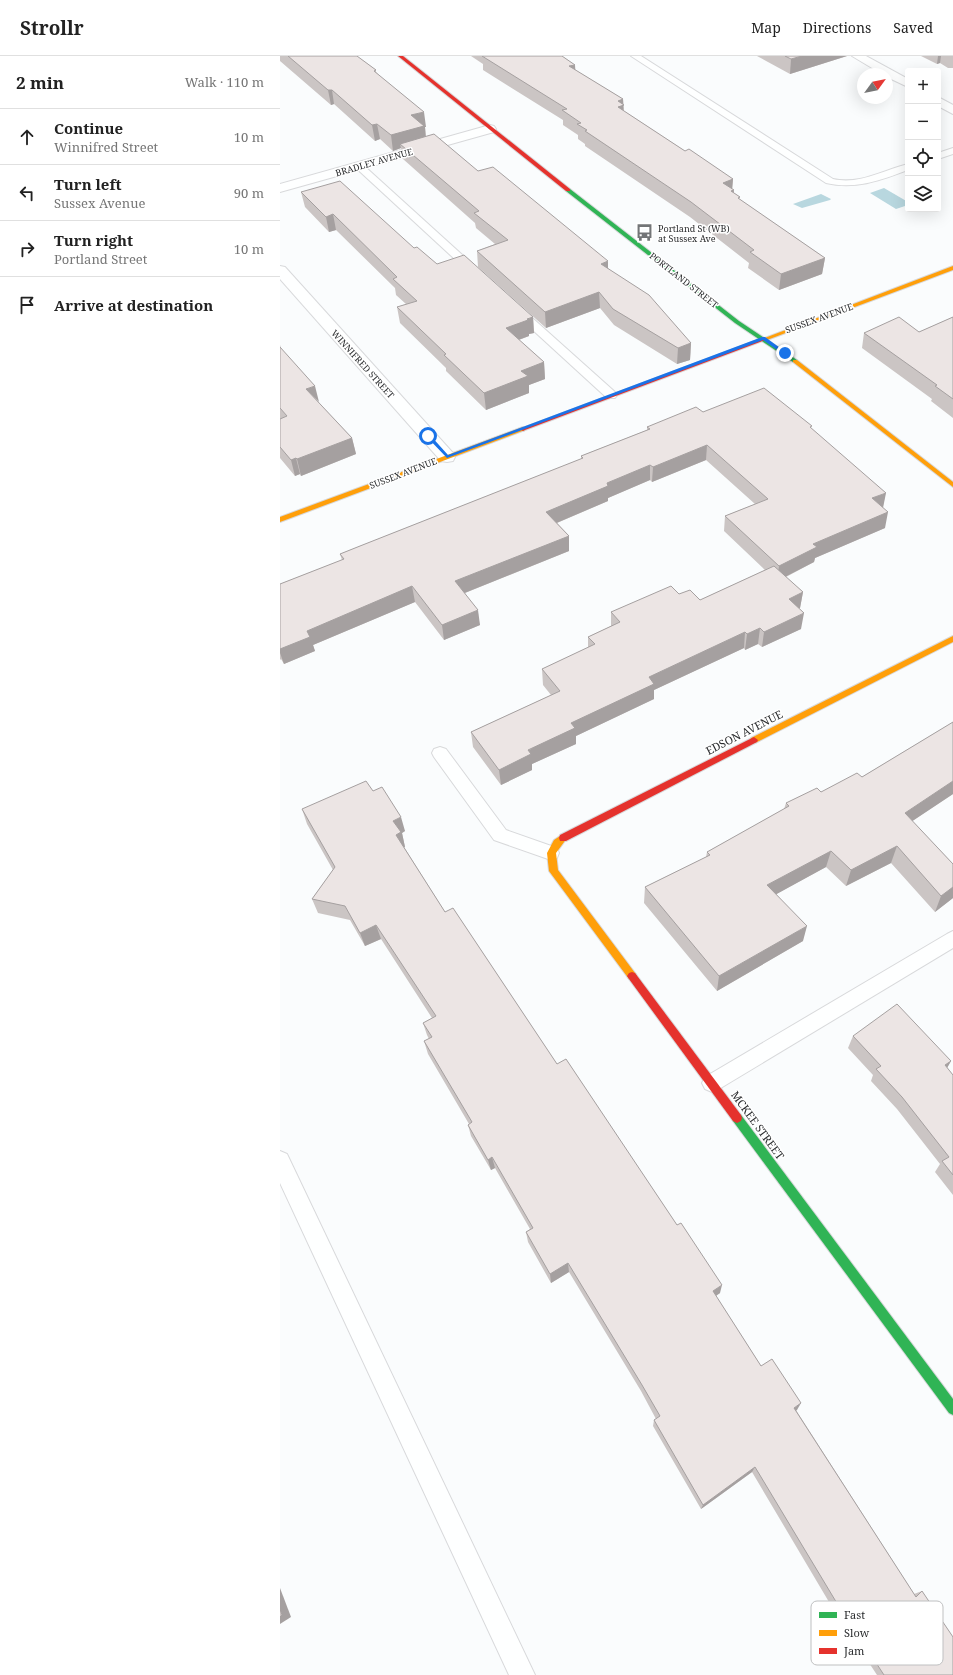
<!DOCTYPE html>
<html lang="en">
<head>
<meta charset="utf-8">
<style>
  :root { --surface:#fff; --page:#f6f6f6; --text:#222; --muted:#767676; --line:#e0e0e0 }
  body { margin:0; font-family:"Noto Serif",serif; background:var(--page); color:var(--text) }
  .controls { position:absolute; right:12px; top:12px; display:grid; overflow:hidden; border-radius:4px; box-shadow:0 4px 16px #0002 }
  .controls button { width:36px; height:36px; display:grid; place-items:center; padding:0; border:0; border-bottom:1px solid var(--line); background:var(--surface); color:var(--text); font:20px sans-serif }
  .compass { position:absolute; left:577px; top:12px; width:36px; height:36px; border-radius:50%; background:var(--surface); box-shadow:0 4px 16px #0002; rotate:57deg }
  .stop { position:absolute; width:12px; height:12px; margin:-9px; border:3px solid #1a73e8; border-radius:50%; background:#fff }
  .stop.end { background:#1a73e8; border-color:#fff; box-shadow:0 1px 4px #0008 }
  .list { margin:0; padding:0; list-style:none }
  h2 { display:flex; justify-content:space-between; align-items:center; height:52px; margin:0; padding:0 16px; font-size:17px }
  h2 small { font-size:13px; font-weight:400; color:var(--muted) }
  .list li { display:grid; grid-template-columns:26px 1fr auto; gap:12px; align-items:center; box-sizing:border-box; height:56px; padding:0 16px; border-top:1px solid var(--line) }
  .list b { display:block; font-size:15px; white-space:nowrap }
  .list p { margin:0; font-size:13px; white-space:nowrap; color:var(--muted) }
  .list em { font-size:13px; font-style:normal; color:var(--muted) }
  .icon { flex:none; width:22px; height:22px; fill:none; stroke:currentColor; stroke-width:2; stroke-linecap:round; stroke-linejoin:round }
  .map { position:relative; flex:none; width:673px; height:1619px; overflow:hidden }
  header { display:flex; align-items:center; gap:24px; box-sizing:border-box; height:56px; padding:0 20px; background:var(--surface); border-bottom:1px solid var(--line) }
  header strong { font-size:19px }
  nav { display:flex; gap:22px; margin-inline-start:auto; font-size:14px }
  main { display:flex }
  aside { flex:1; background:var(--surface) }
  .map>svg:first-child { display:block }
  .water { fill:#b8d7df }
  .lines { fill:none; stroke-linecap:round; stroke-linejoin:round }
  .lane-casing { stroke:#d8d9db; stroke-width:2 }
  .street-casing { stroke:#d8d9db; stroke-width:2 }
  .fast-casing { stroke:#d8d9db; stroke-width:2 }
  .slow-casing { stroke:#d8d9db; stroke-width:2 }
  .jam-casing { stroke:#d8d9db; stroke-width:2 }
  .lane { fill:#feffff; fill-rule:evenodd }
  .street { fill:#feffff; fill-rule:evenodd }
  .fast { fill:#30b455; fill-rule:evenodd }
  .slow { fill:#ff9f0a; fill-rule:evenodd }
  .jam { fill:#e5322d; fill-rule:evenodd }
  .wall { fill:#cbc5c4 }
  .shaded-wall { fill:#a5a0a0 }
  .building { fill:#ece5e4; stroke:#a5a0a0 }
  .route { fill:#1a73e8 }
  .labels { text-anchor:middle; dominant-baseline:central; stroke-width:3; stroke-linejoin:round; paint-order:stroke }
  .far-street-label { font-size:9px; fill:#2b2d2f; stroke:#fff }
  .far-poi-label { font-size:9px; fill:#2b2d2f; stroke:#fff; text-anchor:start }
  .street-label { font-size:11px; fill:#2b2d2f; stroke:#fff }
  .key { fill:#fff; stroke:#bfc0c1; stroke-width:1 }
  .key-label { font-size:11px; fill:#2b2d2f }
</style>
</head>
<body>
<header>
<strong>Strollr</strong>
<nav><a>Map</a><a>Directions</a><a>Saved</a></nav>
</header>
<main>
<aside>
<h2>2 min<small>Walk · 110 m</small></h2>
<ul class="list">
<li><svg class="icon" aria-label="ahead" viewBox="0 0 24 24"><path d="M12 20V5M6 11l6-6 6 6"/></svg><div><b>Continue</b><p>Winnifred Street</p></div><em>10 m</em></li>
<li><svg class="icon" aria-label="left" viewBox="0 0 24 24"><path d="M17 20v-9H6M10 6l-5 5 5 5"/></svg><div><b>Turn left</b><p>Sussex Avenue</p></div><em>90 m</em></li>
<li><svg class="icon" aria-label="right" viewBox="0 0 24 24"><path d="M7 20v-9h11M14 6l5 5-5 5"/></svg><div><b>Turn right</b><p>Portland Street</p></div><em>10 m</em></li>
<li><svg class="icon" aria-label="arrive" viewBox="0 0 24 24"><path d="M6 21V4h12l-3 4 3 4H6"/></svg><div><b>Arrive at destination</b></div></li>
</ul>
</aside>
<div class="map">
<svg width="673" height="1619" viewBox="0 0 673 1619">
  <rect width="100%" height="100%" fill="#fafcfd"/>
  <g class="water">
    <polygon points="604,132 628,146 628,149 616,153 590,137"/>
    <polygon points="541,138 551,143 550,144 522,152 513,148"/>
  </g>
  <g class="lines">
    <defs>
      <g id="lane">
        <path d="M351,0h10l192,123c27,6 50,-9 75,-15v6c-27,10 -52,20 -82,13z"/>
        <polygon points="673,92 673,98 658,103 658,97"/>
        <polygon points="79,107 82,108 200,215 201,217 200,219 192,219 76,112 74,110 76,108"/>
        <polygon points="236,250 240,251 335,336 337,339 335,342 327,342 232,255 230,253"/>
        <polygon points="160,691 166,693 226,774 277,792 279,797 277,802 271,804 214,784 154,701 152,697 154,693"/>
        <polygon points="673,875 673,892 439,1033 432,1036 425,1033 422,1027 425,1021 667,878"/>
        <polygon points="0,1095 7,1098 255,1619 229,1619 0,1127"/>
      </g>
      <g id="street">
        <polygon points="572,0 586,0 628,23 628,31 607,21 607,18 602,18"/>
        <polygon points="658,41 673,49 673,58 658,50"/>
        <polygon points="210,69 214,70 216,73 214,76 0,136 0,128"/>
        <polygon points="0,210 5,211 173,397 175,401 173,405 167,406 161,405 0,223"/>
      </g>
      <g id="fast">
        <polygon points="286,133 290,133 459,265 517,304 517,306 513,306 455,267 286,135"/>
        <polygon points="457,1057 461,1059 673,1343 673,1359 669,1357 453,1065 452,1062 453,1059"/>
      </g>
      <g id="slow">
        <polygon points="673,210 673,214 487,284 482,283"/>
        <polygon points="513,304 517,304 673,426 673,431 513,306"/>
        <polygon points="243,371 245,372 245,374 0,466 0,461"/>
        <polygon points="673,580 673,586 477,686 474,687 470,684 471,682"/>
        <polygon points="283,778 286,779 287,782 276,797 278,814 355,917 357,920 355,923 352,924 349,923 269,815 267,797 274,784"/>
      </g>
      <g id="jam">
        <polygon points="118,0 123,0 290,133 290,135 286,135"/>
        <polygon points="483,282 488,283 245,374 243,375 240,373"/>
        <polygon points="474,681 478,684 477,686 286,785 280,785 279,782 280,779"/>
        <polygon points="352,916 355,917 461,1059 462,1062 461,1065 457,1067 453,1065 349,923 347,920 349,917"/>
      </g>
    </defs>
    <use href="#lane" class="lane-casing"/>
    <use href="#street" class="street-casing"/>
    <use href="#fast" class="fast-casing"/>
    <use href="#slow" class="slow-casing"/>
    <use href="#jam" class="jam-casing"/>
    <use href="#lane" class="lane"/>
    <use href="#street" class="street"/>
    <use href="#fast" class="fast"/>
    <use href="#slow" class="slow"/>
    <use href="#jam" class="jam"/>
  </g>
  <g class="wall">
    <polygon points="0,0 78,0 78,1 96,14 96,16 146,71 145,71 146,81 198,115 328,212 411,287 410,304 397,308 334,269 320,252 266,272 198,211 197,195 215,188 196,172 195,167 123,103 121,92 113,95 100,83 95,85 54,48 51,49 0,5"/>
    <polygon points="191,0 282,0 295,9 295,14 343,43 344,55 405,95 453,123 452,133 454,137 460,141 459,143 545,202 542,218 499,234 468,212 469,207 410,161 305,90 305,88 298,83 298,79 283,69 283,64 203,14 203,8"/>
    <polygon points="477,0 567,0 510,18"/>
    <polygon points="641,0 673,0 673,12 668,12 660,7 657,8"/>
    <polygon points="21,136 134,192 157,208 253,261 254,277 249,278 249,280 239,284 264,306 265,323 249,329 249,337 206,354 166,315 166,312 120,267 117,251 126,248 116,239 115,232 56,174 49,176 25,151"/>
    <polygon points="673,261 673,362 651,345 652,343 582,292 584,277 639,276"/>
    <polygon points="0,289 1,292 38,346 72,382 76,398 21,420 20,418 15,420 0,402"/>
    <polygon points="423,356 532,373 603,452 605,472 535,502 534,506 506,521 523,536 520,552 519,553 521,573 482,591 478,588 465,594 464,592 374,634 374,643 296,680 296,688 252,708 252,714 221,729 193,691 191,676 271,639 263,629 262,613 308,592 308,581 331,570 331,556 399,538 420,544 485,514 444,475 445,460 475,448 426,404 372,426 370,424 328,442 328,445 277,467 289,480 289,495 185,537 200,569 164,584 135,546 33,589 35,595 4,608 1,603 0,604 0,528 62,504 60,498 301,403 301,400 367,374 367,371"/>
    <polygon points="673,666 673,738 632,765 673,808 673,842 655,856 611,807 566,830 546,811 496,838 523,885 437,935 364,847 365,831 426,801 427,796 504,753 506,747 541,736 582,721"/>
    <polygon points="93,735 125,775 122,777 125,791 124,791 165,856 277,1008 440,1237 436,1240 481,1310 517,1354 516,1354 634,1538 642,1535 673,1619 597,1619 549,1546 472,1416 421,1453 373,1370 374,1364 376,1363 361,1335 289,1216 271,1227 248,1186 246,1176 250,1173 215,1112 211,1114 191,1080 188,1069 189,1068 148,998 144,985 149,983 147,979 143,967 152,962 101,883 85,890 70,864 38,857 32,843 53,814 27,768 22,753"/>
    <polygon points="573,980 671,1005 667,1012 673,1019 673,1139 655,1116 660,1108 617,1053 591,1025 593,1019 568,992"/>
  </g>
  <g class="shaded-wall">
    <polygon points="522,0 567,0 510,18 511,3"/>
    <polygon points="658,0 661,0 660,7 657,8"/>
    <polygon points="295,9 296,23 289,10"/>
    <polygon points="48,34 52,34 54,48 51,49"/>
    <polygon points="343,43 344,64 338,66 338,45"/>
    <polygon points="144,56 146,71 145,71 146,85 120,88 121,92 113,95 111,79 131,59"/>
    <polygon points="97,68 100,83 95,85 92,69"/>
    <polygon points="453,123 452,135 454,134 453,150 443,127"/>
    <polygon points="53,158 56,174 49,176 46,161"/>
    <polygon points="545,202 542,218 499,234 501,218"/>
    <polygon points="328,205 328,221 321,208"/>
    <polygon points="319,236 320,252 266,272 265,256"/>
    <polygon points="253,261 254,277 249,278 249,280 227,288 226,272"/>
    <polygon points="411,287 410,304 397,308 398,292"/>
    <polygon points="264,306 265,323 249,329 249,337 206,354 204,337 241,315"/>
    <polygon points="35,330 39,346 26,333"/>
    <polygon points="72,382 76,398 21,420 17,403"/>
    <polygon points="427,389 426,404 372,426 373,411"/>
    <polygon points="16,402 20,418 15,420 11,404"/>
    <polygon points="370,409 370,424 328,442 328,445 267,471 266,456 327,427"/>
    <polygon points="606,437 603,452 592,442"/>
    <polygon points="608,456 605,472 535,502 534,506 497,525 499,510 533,488"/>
    <polygon points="289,480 289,495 177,540 175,525"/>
    <polygon points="132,530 135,546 33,589 35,595 4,608 0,597 0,593 27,575"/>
    <polygon points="523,536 520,552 506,559 509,543"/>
    <polygon points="198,554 200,569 164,584 162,569"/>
    <polygon points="524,557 521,573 482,591 484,576"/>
    <polygon points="480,572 478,588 465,594 467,578"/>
    <polygon points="465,576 464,592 374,634 374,643 296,680 296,688 252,708 252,714 221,729 219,714 291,667 369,621"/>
    <polygon points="673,725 673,738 619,774 625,757"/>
    <polygon points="121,761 125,775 122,777 125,791 119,793 113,765"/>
    <polygon points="617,790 611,807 566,830 571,814"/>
    <polygon points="551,795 546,811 484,845 487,829"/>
    <polygon points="673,831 673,842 655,856 661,840"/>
    <polygon points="96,869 101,883 85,890 80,877"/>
    <polygon points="527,870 523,885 437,935 439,920"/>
    <polygon points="671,1005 664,1017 665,1009"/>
    <polygon points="212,1101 215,1112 211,1114 208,1104"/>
    <polygon points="288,1207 289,1216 271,1227 270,1218"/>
    <polygon points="442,1229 440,1237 431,1243 433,1235"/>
    <polygon points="521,1347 517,1354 510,1359 514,1352"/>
    <polygon points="475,1411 472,1416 421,1453 423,1449"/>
    <polygon points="0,1532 11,1561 0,1568"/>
  </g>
  <g class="building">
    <polygon points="8,0 77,0 96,14 94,15 144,56 131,59 144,70 111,79 97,68 92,69 52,34 48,34"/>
    <polygon points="202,0 282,0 295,9 289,10 343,43 338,45 344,49 338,51 405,95 409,93 453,123 443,127 454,134 451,135 460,141 458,142 545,202 501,218 470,196 474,194 411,146 305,75 307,74 297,68 301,67 282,54 287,53"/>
    <polygon points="505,0 522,0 511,3"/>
    <polygon points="154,78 198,115 213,111 328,205 321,208 369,239 411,287 398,292 333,253 319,236 265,256 197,195 228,184 194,157 199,155 120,88"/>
    <polygon points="60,125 134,192 137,191 157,208 184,199 253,261 247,263 248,264 226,272 264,306 241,315 248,320 204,337 164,299 166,298 117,251 137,245 113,223 117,221 53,158 46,161 21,136"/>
    <polygon points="619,261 639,276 673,261 673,343 655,330 657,329 584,277"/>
    <polygon points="0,291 35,330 26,333 72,382 17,403 16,402 11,404 0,391 0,363 7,360 0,352"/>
    <polygon points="484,332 532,370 530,371 606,437 592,442 608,456 533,488 537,491 499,510 445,460 488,443 427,389 373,411 370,409 327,427 328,430 266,456 289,480 175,525 198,554 162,569 132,530 27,575 30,581 0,593 0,528 64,503 60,498 80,490 303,402 301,400 370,373 367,371 416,351 423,356"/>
    <polygon points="494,510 523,536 509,543 524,557 484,576 480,572 467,578 465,576 369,621 374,628 291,667 295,672 248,694 251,698 219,714 191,676 280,635 262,613 315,588 308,581 340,566 331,556 391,530 399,538 410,534 420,544"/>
    <polygon points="673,666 673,725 625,757 673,808 673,831 661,840 617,790 571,814 551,795 487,829 527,870 439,920 365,831 430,799 427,796 509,750 506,747 537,732 541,736 577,717 582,721"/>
    <polygon points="86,725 93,735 102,731 121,761 113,765 121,776 116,779 165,856 173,852 277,1008 286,1003 397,1169 401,1167 442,1229 433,1235 481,1310 492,1303 521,1347 514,1352 636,1541 642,1535 673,1581 673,1619 604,1619 555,1544 475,1411 423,1449 374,1364 380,1360 362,1329 288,1207 270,1218 246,1176 253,1172 212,1101 208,1104 188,1069 192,1066 144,985 152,981 143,967 156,960 96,869 80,877 65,850 32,843 55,811 22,753"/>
    <polygon points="617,948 671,1005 665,1009 673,1019 673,1119 662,1105 669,1101 622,1041 596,1013 601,1010 573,980"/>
    <polygon points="0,1553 2,1559 0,1561"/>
  </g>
  <polygon class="route" points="482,281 485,281 507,297 503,298 483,284 167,402 146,380 150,379 168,399"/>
  <defs>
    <symbol id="bus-bare" viewBox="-9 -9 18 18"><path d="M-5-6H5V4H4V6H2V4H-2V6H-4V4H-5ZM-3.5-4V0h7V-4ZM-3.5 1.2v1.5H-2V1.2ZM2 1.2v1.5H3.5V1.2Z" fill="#737577" stroke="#fff" stroke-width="2.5" paint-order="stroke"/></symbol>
  </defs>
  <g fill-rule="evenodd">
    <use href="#bus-bare" x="352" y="164" width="25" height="25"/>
  </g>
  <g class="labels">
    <g class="far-street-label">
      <text transform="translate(94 106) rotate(-16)">BRADLEY AVENUE</text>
      <text transform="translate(404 224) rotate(38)">PORTLAND STREET</text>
      <text transform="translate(539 262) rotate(-20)">SUSSEX AVENUE</text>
      <text transform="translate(83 308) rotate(48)">WINNIFRED STREET</text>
      <text transform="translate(123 417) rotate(-21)">SUSSEX AVENUE</text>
    </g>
    <g class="far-poi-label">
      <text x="378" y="172">Portland St (WB)<tspan x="378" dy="10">at Sussex Ave</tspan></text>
    </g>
    <g class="street-label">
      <text transform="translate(464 676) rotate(-27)">EDSON AVENUE</text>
      <text transform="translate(478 1069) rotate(54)">MCKEE STREET</text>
    </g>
  </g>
  <rect x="531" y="1545" width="132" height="64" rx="6" class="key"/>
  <rect x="539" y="1556" width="18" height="6" fill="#30b455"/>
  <rect x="539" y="1574" width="18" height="6" fill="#ff9f0a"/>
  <rect x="539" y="1592" width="18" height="6" fill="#e5322d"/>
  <g class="key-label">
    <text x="564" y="1563">Fast</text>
    <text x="564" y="1581">Slow</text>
    <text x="564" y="1599">Jam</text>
  </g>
</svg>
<div class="controls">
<button>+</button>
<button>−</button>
<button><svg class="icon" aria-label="locate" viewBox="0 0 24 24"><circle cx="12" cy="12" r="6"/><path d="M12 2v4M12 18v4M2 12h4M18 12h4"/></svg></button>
<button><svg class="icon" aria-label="layers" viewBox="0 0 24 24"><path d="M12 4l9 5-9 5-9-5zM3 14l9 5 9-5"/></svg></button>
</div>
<svg class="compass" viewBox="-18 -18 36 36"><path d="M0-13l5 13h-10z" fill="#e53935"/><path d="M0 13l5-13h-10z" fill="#767676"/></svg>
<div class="stop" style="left:148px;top:380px"></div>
<div class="stop end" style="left:505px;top:297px"></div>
</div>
</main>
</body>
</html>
